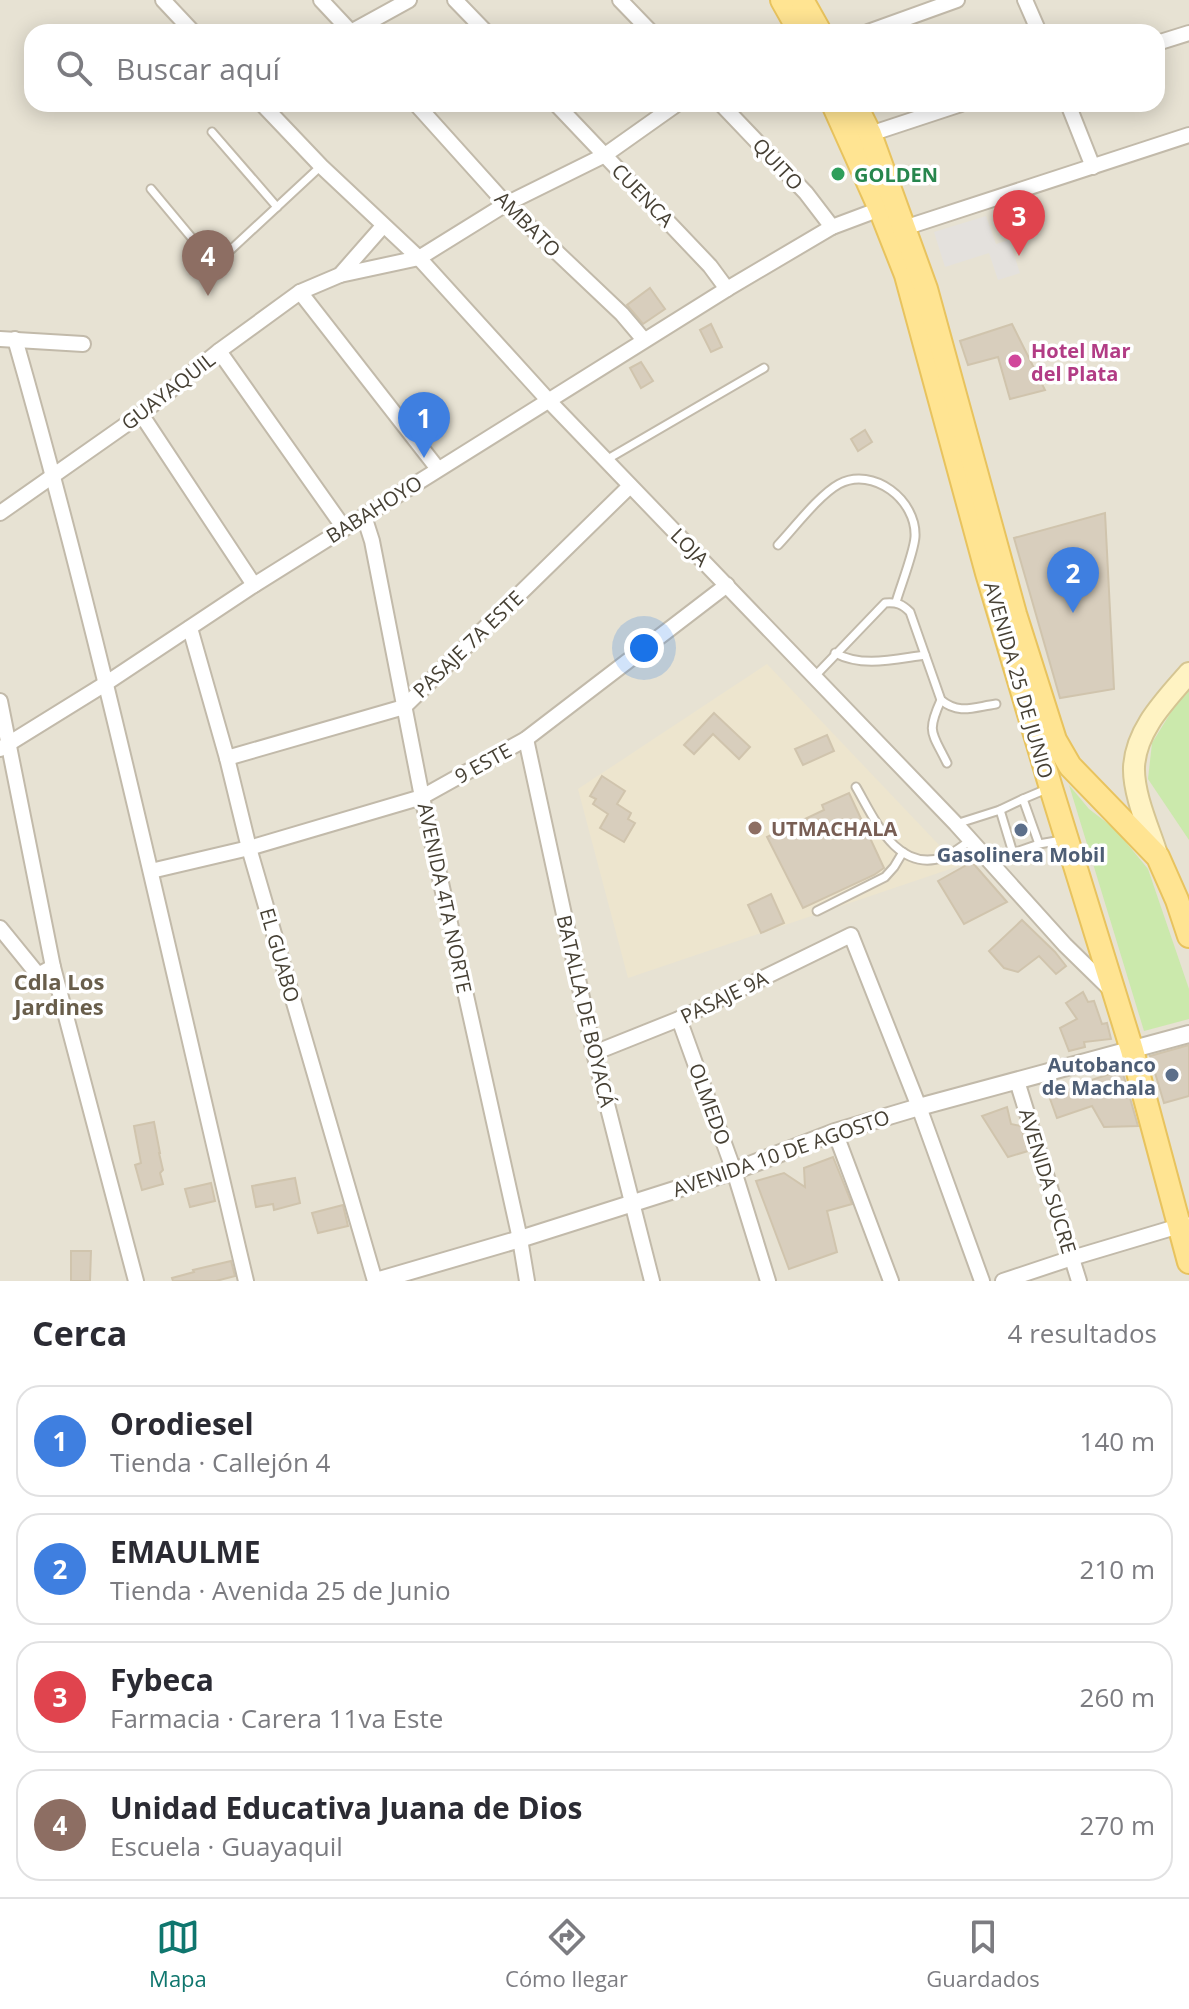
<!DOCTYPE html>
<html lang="es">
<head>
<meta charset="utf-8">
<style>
  :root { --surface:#fff; --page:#f7f7f7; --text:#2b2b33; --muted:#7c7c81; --line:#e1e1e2; --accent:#0f766e }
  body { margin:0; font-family:"Open Sans",sans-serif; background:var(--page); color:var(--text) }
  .you { position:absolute; left:644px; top:648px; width:28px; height:28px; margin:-20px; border:6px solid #fff; border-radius:50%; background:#1a73e8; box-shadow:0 0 0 12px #1a73e833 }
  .badge { display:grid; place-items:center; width:52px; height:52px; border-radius:50%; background:var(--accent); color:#fff; font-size:26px; font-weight:700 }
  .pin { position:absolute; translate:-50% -66px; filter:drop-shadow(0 2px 4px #0008) }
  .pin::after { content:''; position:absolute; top:42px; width:28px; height:24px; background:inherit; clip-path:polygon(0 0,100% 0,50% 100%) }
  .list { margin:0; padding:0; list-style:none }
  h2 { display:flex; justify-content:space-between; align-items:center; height:104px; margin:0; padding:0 32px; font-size:34px }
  h2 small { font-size:26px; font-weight:400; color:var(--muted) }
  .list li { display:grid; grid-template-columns:52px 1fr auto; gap:24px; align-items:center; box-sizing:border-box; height:112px; margin:0 16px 16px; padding:0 16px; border:2px solid var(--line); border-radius:24px }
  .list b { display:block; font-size:30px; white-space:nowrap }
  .list p { margin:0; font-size:26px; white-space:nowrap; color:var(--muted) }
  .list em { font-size:26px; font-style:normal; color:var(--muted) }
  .icon { flex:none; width:44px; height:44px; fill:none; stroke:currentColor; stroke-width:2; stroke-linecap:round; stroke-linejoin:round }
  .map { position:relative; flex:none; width:1189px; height:1281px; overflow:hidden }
  .search { position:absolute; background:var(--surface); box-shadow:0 4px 20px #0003; left:24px; right:24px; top:24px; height:88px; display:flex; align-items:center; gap:20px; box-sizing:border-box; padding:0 28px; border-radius:24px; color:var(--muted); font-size:30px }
  .sheet { height:616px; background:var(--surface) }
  nav { display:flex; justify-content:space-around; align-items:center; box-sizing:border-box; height:112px; border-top:2px solid var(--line); background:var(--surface); font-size:22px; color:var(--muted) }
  nav a { display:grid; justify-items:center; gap:4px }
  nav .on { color:var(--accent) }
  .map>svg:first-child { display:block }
  .residential { fill:#e7e2d3; fill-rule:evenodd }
  .education { fill:#ede5ce }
  .green { fill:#cbe9ac }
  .parking { fill:#e4e1dd }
  .building { fill:#d8cebd; stroke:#d0c4ad; stroke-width:2 }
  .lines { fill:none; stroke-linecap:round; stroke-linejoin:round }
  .service-casing { stroke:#c2baaa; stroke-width:11 }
  .minor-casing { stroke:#c2baaa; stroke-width:18 }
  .tertiary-casing { stroke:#c2baaa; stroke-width:20 }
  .secondary-casing { stroke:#d5c593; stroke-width:24 }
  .primary-casing { stroke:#e8c35e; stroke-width:26 }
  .service { stroke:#fff; stroke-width:7 }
  .minor { stroke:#fff; stroke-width:14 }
  .tertiary { stroke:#fff; stroke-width:16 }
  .secondary { stroke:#fff3c3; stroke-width:20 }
  .primary { stroke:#ffe492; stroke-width:22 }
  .leisure-dot { fill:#2e9e5b; stroke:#fff; stroke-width:3 }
  .hotel-dot { fill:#d1479c; stroke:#fff; stroke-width:3 }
  .education-dot { fill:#8d6e63; stroke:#fff; stroke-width:3 }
  .service-dot { fill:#5c6f8a; stroke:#fff; stroke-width:3 }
  .labels { text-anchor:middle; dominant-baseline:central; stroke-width:7; stroke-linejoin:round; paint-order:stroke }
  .street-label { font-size:20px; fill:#464034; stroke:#fff }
  .leisure-label { font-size:20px; font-weight:bold; fill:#27864d; stroke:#fff; text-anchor:start }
  .hotel-label { font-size:20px; font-weight:bold; fill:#b23c85; stroke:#fff; text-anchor:start }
  .education-label { font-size:20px; font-weight:bold; fill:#785e54; stroke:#fff; text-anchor:start }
  .service-label { font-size:20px; font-weight:bold; fill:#4e5e75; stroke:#fff }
  .neighbourhood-label { font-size:22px; font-weight:bold; fill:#695e4b; stroke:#fff }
</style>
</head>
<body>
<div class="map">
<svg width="1189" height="1281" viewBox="0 0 1189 1281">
  <rect width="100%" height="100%" fill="#f3efe5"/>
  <path class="residential" d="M0,0h1189v1281h-1189zM32,32h1125v72h-1125z"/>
  <polygon class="education" points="767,664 959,866 628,978 578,789"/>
  <g class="green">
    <polygon points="1189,690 1189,840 1148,779 1152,743 1176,704"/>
    <polygon points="1069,785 1089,809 1115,829 1148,869 1189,989 1189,1019 1144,1031"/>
  </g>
  <polygon class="parking" points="986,216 996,244 1009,240 1020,273 998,280 989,253 945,267 934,232"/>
  <g class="building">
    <polygon points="650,288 665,309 643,324 627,305"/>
    <polygon points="711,324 722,347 711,352 700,330"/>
    <polygon points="1012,324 1045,390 1010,399 998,357 968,365 960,341"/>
    <polygon points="641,362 653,381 641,388 630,368"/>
    <polygon points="865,430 872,442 858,451 851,439"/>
    <polygon points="1105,513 1114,689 1060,698 1014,538"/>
    <polygon points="714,713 750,747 739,759 713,734 694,754 684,745"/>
    <polygon points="827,735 834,751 803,765 795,749"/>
    <polygon points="602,776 625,791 617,804 631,813 628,819 635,823 624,842 600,828 608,814 593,804 596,799 590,796"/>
    <polygon points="849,793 884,868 874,875 803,908 767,837 824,810 822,805"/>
    <polygon points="972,862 1007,902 964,924 938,881"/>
    <polygon points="771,894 784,923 761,933 748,905"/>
    <polygon points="1022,920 1055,952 1066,966 1056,974 1039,956 1018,972 1004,968 989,951"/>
    <polygon points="1083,992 1088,1002 1094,1001 1102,1024 1107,1023 1111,1039 1084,1042 1085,1047 1069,1051 1060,1028 1077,1019 1066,1003"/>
    <polygon points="1189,1045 1189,1096 1164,1103 1150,1056"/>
    <polygon points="1122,1070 1138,1126 1104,1127 1092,1106 1057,1118 1049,1096 1080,1086 1079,1084"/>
    <polygon points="1007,1107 1011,1124 1021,1126 1028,1151 1008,1157 982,1116"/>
    <polygon points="154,1122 160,1153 159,1153 163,1170 160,1173 163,1184 142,1190 135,1165 141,1163 134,1126"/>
    <polygon points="833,1157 852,1204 827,1211 837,1252 789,1269 756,1181 784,1173 805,1187 804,1168"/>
    <polygon points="295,1178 300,1203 274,1210 273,1204 256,1207 252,1186"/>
    <polygon points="211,1183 215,1201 190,1207 185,1189"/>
    <polygon points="343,1205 348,1226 318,1233 312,1213"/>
    <polygon points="71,1251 91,1251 90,1281 71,1281"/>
    <polygon points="231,1261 235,1276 216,1281 173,1281 172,1278 194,1272 193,1270"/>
  </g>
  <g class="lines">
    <defs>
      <g id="service">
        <polyline points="212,132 277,207"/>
        <polyline points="151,189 206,255 217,260 224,256 321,166"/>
        <polyline points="606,460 764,368"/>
        <path d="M778,545c16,-17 41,-50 61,-61 34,-18 78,16 76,53 -1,15 -14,48 -19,65"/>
        <path d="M835,653c28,15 60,6 90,2"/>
        <path d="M815,676l70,-73c12,-1 17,1 25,9l31,88c18,15 33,7 55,4"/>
        <path d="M941,700c-15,33 -9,32 6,63"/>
        <path d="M856,787c18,31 41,87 88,70 10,-4 18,-11 27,-17"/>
        <polyline points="1049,788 1023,799 1039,844 1062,840"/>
        <polyline points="1000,810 1023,799"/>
        <polyline points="956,824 1000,810 1013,853 992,864"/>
        <polyline points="1013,853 1039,844"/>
        <polyline points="817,911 885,877 894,867 903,852"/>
      </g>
      <g id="minor">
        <polyline points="163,0 193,32"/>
        <polyline points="321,0 351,32"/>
        <polyline points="455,0 486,32"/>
        <polyline points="620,0 651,32"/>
        <polyline points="1025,0 1039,32"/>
        <polyline points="351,32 409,0"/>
        <polyline points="868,32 957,0"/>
        <polyline points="1157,43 1189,33"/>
        <polyline points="262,104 321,166 419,258 548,400 956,824 1065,945 1111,990"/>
        <polyline points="416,104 506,204 622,314 644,340"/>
        <polyline points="556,104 710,266 727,289"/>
        <polyline points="721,104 806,193 832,227"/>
        <polyline points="1068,104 1093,167"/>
        <polyline points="870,134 961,104"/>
        <polyline points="904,228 1189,135"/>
        <polyline points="340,275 419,258 506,204 605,155 677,104"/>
        <polyline points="300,292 438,469"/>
        <polyline points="0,339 83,344"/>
        <path d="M15,339c89,311 156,627 231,942"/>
        <polyline points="219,351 344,528"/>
        <polyline points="141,414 254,585"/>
        <polyline points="0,513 141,414 219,351 300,292 340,275 383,226"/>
        <polyline points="364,516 372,541 422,797 520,1239 527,1281"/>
        <polyline points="190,628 227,758 249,848 375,1281"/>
        <polyline points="0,701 53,967 136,1281"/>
        <polyline points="526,739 594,1053 652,1281"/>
        <polyline points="0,749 105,684 254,585 727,289 832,227 880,209"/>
        <polyline points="227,758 404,707 630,486"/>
        <polyline points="151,871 249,848 422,797 526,739 727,585"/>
        <polyline points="0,928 35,971 40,974 53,967"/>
        <polyline points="679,1019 734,1171 768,1281"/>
        <polyline points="594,1053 679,1019 851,935 919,1107 982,1281"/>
        <polyline points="1017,1081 1079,1281"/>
        <polyline points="835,1132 891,1281"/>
        <polyline points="1003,1281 1072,1258 1186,1224"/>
      </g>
      <polyline id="tertiary" points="376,1281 520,1239 734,1171 835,1132 919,1107 1189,1034"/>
      <path id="secondary" d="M1158,857c-8,-26 -25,-62 -24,-90 2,-38 32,-67 55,-94"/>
      <g id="primary">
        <polyline points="782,0 800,32"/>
        <polyline points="802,0 820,32"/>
        <polyline points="833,104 880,209 906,275 987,573 1051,788 1132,1050 1189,1262"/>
        <polyline points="855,104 870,134 926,289 1015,614 1055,740 1070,766 1158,857 1177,900 1189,936"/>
      </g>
    </defs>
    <use href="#service" class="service-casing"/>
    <use href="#minor" class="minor-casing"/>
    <use href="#tertiary" class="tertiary-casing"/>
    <use href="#secondary" class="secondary-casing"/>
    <use href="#primary" class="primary-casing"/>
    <use href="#service" class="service"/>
    <use href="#minor" class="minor"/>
    <use href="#tertiary" class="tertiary"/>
    <use href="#secondary" class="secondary"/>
    <use href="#primary" class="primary"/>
  </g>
  <circle class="leisure-dot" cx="838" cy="174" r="8"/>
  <circle class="hotel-dot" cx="1015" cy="361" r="8"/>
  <circle class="education-dot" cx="755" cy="828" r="8"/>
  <g class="service-dot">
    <circle cx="1021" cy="830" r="8"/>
    <circle cx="1172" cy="1075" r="8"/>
  </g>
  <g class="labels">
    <g class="street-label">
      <text transform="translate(778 164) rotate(47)">QUITO</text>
      <text transform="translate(643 195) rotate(46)">CUENCA</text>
      <text transform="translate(528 224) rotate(45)">AMBATO</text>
      <text transform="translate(168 391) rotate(-38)">GUAYAQUIL</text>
      <text transform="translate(374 509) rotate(-32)">BABAHOYO</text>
      <text transform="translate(690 547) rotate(45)">LOJA</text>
      <text transform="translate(468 644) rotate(-44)">PASAJE 7A ESTE</text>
      <text transform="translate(1019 680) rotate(74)">AVENIDA 25 DE JUNIO</text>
      <text transform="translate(483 763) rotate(-29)">9 ESTE</text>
      <text transform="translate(445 898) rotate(78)">AVENIDA 4TA NORTE</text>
      <text transform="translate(280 955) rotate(74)">EL GUABO</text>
      <text transform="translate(724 997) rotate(-26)">PASAJE 9A</text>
      <text transform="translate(586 1011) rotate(77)">BATALLA DE BOYACÁ</text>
      <text transform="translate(710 1104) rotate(70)">OLMEDO</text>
      <text transform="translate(781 1153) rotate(-19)">AVENIDA 10 DE AGOSTO</text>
      <text transform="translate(1048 1181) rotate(73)">AVENIDA SUCRE</text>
    </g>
    <g class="leisure-label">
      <text x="854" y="174">GOLDEN</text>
    </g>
    <g class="hotel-label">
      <text x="1031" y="350">Hotel Mar<tspan x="1031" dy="23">del Plata</tspan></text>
    </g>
    <g class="education-label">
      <text x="771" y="828">UTMACHALA</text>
    </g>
    <g class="service-label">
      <text x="1021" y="854">Gasolinera Mobil</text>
      <text x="1156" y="1064" text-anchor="end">Autobanco<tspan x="1156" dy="23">de Machala</tspan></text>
    </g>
    <g class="neighbourhood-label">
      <text x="59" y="981">Cdla Los<tspan x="59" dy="25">Jardines</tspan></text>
    </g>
  </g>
</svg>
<div class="you"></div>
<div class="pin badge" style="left:424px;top:458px;background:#3f7fe0">1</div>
<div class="pin badge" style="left:1073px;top:613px;background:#3f7fe0">2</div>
<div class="pin badge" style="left:1019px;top:256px;background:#e0444e">3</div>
<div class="pin badge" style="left:208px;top:296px;background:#8d6e63">4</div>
<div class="search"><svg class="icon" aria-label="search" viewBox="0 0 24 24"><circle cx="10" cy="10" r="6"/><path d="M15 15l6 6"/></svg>Buscar aquí</div>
</div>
<section class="sheet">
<h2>Cerca<small>4 resultados</small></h2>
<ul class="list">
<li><span class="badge" style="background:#3f7fe0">1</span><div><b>Orodiesel</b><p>Tienda · Callejón 4</p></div><em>140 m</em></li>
<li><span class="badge" style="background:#3f7fe0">2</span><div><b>EMAULME</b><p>Tienda · Avenida 25 de Junio</p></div><em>210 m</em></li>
<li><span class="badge" style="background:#e0444e">3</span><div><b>Fybeca</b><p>Farmacia · Carera 11va Este</p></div><em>260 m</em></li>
<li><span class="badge" style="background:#8d6e63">4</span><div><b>Unidad Educativa Juana de Dios</b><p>Escuela · Guayaquil</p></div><em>270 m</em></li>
</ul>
</section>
<nav>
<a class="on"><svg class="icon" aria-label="map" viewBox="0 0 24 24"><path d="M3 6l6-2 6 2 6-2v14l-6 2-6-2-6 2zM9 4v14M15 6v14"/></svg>Mapa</a>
<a><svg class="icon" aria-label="directions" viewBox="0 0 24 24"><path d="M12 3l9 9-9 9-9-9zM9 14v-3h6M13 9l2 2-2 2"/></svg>Cómo llegar</a>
<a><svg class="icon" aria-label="saved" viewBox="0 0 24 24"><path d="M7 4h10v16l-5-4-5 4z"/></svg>Guardados</a>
</nav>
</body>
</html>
